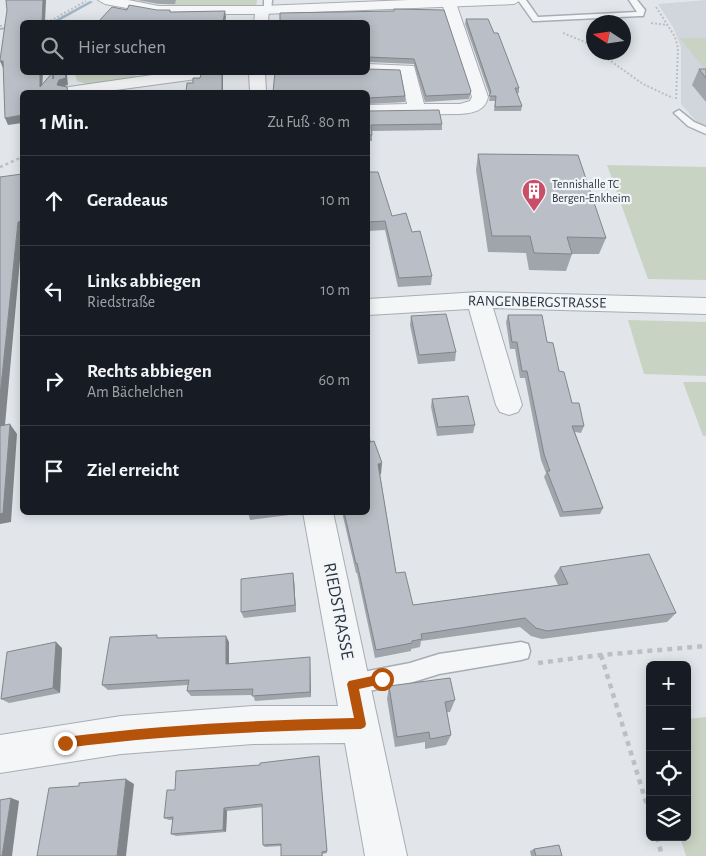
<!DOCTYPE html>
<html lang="de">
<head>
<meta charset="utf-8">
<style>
  :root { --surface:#171b24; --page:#242831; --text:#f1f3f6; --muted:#9ea1a6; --line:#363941 }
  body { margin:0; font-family:"Alegreya Sans",sans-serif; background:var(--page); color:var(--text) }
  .controls { position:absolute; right:15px; bottom:15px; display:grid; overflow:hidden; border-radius:8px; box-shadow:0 2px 12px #0003 }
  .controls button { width:45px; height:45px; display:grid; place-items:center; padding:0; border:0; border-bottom:1px solid var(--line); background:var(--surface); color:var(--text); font:25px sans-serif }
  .compass { position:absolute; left:586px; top:15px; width:45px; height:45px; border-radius:50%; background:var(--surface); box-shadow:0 2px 12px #0003; rotate:282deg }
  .stop { position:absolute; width:15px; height:15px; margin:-11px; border:4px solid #b45309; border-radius:50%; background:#fff }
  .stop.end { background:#b45309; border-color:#fff; box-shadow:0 1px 5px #0008 }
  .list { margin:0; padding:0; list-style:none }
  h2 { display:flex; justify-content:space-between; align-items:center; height:65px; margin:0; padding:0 20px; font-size:21px }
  h2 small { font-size:16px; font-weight:400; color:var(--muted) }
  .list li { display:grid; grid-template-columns:32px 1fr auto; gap:15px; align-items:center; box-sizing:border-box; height:90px; padding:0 20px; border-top:1px solid var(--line) }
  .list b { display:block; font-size:19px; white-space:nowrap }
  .list p { margin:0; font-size:16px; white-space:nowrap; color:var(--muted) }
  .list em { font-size:16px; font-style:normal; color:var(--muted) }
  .icon { flex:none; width:28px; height:28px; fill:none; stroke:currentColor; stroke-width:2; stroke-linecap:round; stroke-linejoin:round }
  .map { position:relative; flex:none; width:706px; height:856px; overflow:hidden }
  .search { position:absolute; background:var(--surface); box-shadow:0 2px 12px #0003; left:20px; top:20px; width:350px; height:55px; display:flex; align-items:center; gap:12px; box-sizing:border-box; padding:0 18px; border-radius:8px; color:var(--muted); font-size:19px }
  .panel { position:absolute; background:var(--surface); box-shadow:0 2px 12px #0003; left:20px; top:90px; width:350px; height:425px; border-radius:8px }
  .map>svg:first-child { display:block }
  .built { fill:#d1d5dc }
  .green { fill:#c9d3c4 }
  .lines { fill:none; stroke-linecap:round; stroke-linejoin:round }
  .stream { fill:#9fb5c8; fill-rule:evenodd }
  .service-casing { stroke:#a7adb4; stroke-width:3 }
  .minor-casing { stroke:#a7adb4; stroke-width:2 }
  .tertiary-casing { stroke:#a7adb4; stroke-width:2 }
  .path-far2 { stroke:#bcc0c5; stroke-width:2; stroke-dasharray:2 2; stroke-linecap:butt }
  .path-far1 { stroke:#bcc0c5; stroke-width:2.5; stroke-dasharray:3 3; stroke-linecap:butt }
  .path { stroke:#bcc0c5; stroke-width:4.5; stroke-dasharray:5 5; stroke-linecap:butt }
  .service { fill:#f5f6f8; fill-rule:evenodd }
  .minor { fill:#f5f6f8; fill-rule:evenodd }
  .tertiary { fill:#f5f6f8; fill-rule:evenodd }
  .wall { fill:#a0a4ab }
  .shaded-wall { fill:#82868b }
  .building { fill:#babfc7; stroke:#82868b }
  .route { fill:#b45309 }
  .labels { text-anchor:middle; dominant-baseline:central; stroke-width:4.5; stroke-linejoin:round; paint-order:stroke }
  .far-poi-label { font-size:12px; fill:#2b3441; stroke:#f2f5f7; text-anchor:start }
  .street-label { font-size:15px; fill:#2b3441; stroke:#f2f5f7 }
  .near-street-label { font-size:18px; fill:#2b3441; stroke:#f2f5f7 }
</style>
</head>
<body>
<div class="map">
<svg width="706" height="856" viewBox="0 0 706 856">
  <rect width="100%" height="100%" fill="#e2e6ea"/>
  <polygon class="built" points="706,0 706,126 696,121 681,104 681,47 673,27 658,4"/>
  <g class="green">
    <polygon points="125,0 257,0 256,7 188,7"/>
    <polygon points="680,38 706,38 706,71"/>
    <polygon points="75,73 136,73 135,79 90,85 77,81"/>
    <polygon points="607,165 706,167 706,280 648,279"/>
    <polygon points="628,320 706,322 706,376 644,374"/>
    <polygon points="683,382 706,382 706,436 703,436"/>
    <polygon points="706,717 706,856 686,856 680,837 687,837 687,719"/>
  </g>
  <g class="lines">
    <g class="stream">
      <polygon points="90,1 93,2 57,22 46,22 55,20"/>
      <polygon points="22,25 22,27 0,30 0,28"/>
    </g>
    <defs>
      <g id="service">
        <polygon points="264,0 272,0 271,12 264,10"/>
        <polygon points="518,0 526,0 538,17 637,12 629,0 637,0 645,10 643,16 640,16 536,21 533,21"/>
        <polygon points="679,110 694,122 706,127 706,134 688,126 674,113"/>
        <polygon points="521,642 528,644 530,651 528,658 521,660 439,674 410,683 353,694 346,691 343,684 346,677 353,674 410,663 439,654"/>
      </g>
      <g id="minor">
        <polygon points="98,0 128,0 159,6 262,6 267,7 269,10 268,22 254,22 255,14 159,14 105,4"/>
        <path d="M444,0h10l2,3 32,94c-3,14 -15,16 -28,17l-92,1v-10l39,-1 -6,-30 -38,-2h5v-8l46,2 10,38h36l10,-3 2,-4 -30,-94z"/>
        <polygon points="173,72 219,72 217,75 211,77 101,92 61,92 63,88 69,87"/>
        <polygon points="249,72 265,72 266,92 250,92"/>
        <polygon points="479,292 706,298 706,314 493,308 522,405 518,412 509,415 500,412 496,405 469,309 368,315 368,299"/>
        <polygon points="303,512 333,512 407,856 365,856 345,743 253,744 121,754 0,773 0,735 121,716 253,706 338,706"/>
      </g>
      <polygon id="tertiary" points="409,0 521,0 514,4 262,14 257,13 255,10 257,7 262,6"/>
    </defs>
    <use href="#service" class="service-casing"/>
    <use href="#minor" class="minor-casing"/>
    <use href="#tertiary" class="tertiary-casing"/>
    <g class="path-far2">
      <polyline points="656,7 675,37 678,48 676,100"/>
      <polyline points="42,21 52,20 86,1"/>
      <polyline points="651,23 668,25"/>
      <polyline points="0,26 7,25"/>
      <polyline points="563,33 585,42 594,49"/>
      <polyline points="598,52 643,84 673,98"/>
    </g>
    <polyline class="path-far1" points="0,167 22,157"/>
    <g class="path">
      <polyline points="601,655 650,815"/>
      <polyline points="538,663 601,655 706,646"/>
      <polyline points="657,837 662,856"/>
    </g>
    <use href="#service" class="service"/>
    <use href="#minor" class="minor"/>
    <use href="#tertiary" class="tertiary"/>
  </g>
  <g class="wall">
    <polygon points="138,0 176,0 175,4 159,4"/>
    <polygon points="394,11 471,91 469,99 425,102 414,64 368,62 368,22"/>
    <polygon points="466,19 494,33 519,88 519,93 517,93 522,106 521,111 494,111 495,101 489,101 490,96 465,24"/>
    <polygon points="699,69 706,69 706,102 692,85"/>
    <polygon points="368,92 405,96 405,102 368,104"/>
    <polygon points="368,111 442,124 442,130 372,131 372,141 368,141"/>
    <polygon points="478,154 606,238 599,254 572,254 566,271 529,270 526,253 488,252 476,170"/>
    <polygon points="368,172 392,216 412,232 432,276 431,285 398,287 385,230 368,231"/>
    <polygon points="508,315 547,342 572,403 584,426 581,433 575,432 603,508 600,514 560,517 544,477 546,473 541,460 525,378 520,378 515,349 510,349 506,322"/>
    <polygon points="411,316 456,352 455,361 418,364 410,325"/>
    <polygon points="432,399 475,425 473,433 437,436 431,407"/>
    <polygon points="368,432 381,474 380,474 396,573 413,605 558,585 554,576 560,567 676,613 667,622 542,639 531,636 520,627 421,641 420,647 411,649 411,651 375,658 357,573 356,573 342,512 368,512"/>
    <polygon points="248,512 288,512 289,515 250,520"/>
    <polygon points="294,580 296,612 244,618 241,612"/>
    <polygon points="160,638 229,642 229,663 310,662 311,697 255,701 253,695 191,696 187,691 188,685 108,690 102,685"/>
    <polygon points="62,648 60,693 9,703 1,699"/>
    <polygon points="389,686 455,700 450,712 447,712 451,735 446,745 425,749 425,742 395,747 387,699"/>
    <polygon points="319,760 327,853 322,854 323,856 281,856 281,846 265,847 263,845 262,807 227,811 226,832 176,836 171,834 173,820 169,820 164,818 175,790 260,765"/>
    <polygon points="534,849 562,856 531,856 530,851"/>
  </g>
  <g class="shaded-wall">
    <polygon points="43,0 46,0 45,22 42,22"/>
    <polygon points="225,11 226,17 225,22 223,22"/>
    <polygon points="0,61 3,61 6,68 3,68"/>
    <polygon points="40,72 43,72 42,92 40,87"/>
    <polygon points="65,72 66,72 67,75 68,85 61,87 57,85 59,80"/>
    <rect x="222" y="72" width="1" height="20"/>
    <polygon points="22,115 22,123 8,125 5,118"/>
    <polygon points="22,221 22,238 4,436 0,431 0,396 18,222"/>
    <polygon points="10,424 17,434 11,522 0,524 0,514"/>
    <polygon points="382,463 381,474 378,475 378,464"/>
    <polygon points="293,573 294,580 296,612 295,605"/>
    <polygon points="226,636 229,642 229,669 226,664"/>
    <polygon points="56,642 62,648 60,693 53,688"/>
    <polygon points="310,657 310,662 311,697 310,692"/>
    <polygon points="319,756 319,760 327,853 327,851"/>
    <polygon points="126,779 134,784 126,856 117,856"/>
    <polygon points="11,798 19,801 12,856 2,856"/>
    <polygon points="224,808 227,811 226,832 223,830"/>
  </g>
  <g class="building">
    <polygon points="6,0 43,0 42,22 22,22 22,72 40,72 40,87 53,72 53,79 54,72 65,72 66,78 59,80 57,85 67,87 68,92 22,92 22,115 5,118 3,61 0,61 0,60 7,10"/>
    <polygon points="129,5 157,10 170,10 170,12 225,11 223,22 98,22 112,7 127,10"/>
    <polygon points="394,9 444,10 471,91 470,94 426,96 414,59 368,57 368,59 368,22 280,22 280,13 394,11"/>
    <polygon points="466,19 488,19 494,33 498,33 519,88 515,88 522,106 495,107 496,96 489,96 491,92"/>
    <polygon points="368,69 400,70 405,96 368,98 368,92 273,92 275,72 368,72"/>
    <polygon points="699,69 706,69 706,78"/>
    <polygon points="208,72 222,72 222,92 186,92 187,83 193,83 193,78 200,78 201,74"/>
    <polygon points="439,110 442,124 371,125 372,135 368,135 368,111"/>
    <polygon points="478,154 578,155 606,238 567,237 572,254 534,253 530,236 492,236"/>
    <polygon points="368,172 378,172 392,216 406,213 412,232 420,231 432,276 399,278 385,221 368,222"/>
    <polygon points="22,174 22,221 18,222 0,396 0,177"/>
    <polygon points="446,314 456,352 419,355 411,316"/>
    <polygon points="508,315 542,315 547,342 553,343 559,371 564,372 572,403 579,403 584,426 572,426 603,508 563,512 547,471 550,471 544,454 527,371 522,371 517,342 512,342"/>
    <polygon points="468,396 475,425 438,427 432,399"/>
    <polygon points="10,424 3,513 0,514 0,426"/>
    <polygon points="368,432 370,442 374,441 382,463 378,464 396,573 405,572 413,605 568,584 560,567 649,554 676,613 547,631 536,628 525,618 421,634 422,639 412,641 412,643 376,650 357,563 356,564 344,512 368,512"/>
    <polygon points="293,573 295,605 241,612 241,579"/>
    <polygon points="157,635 157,638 226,636 226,664 310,657 310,692 252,696 253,689 187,691 189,680 102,685 110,637"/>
    <polygon points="56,642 53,688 1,699 7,652"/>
    <polygon points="450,678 455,700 445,702 451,735 430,739 429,732 397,737 389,686"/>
    <polygon points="319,756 327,851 322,852 322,856 281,856 281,844 263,845 262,804 224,808 223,830 171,834 173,817 164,818 167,790 175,790 176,771 260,765 260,763"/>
    <polygon points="126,779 117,856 37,856 49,788 79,786 79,783"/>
    <polygon points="11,798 2,856 0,856 0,800"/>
    <polygon points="559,845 562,856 536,856 534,849"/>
  </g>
  <path class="route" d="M382,674l4,1 2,4 -2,4 -27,6 7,35 -1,3 -4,2c-99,2 -197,6 -296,19l-4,-1 -1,-4 1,-4 4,-2c96,-12 192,-17 289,-19l-7,-34 2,-3z"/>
  <defs>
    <symbol id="building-pin" viewBox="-11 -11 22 30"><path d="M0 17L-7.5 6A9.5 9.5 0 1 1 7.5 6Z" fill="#c84f67" stroke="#f2f5f7"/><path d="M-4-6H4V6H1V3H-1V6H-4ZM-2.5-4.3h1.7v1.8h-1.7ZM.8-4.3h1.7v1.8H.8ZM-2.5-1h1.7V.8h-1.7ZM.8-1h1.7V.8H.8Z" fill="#fff"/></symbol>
  </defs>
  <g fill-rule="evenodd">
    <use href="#building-pin" x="520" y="177" width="28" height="38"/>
  </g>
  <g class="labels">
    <g class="far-poi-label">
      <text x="552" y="184">Tennishalle TC<tspan x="552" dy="14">Bergen-Enkheim</tspan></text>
    </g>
    <g class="street-label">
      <text transform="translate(537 302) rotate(1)">RANGENBERGSTRASSE</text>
    </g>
    <g class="near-street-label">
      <text transform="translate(338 611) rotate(79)">RIEDSTRASSE</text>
    </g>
  </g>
</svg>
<div class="controls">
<button>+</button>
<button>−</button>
<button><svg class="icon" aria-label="locate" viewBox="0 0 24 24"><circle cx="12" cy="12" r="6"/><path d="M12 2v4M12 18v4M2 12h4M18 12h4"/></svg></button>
<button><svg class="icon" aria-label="layers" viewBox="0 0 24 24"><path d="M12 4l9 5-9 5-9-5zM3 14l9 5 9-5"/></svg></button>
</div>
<svg class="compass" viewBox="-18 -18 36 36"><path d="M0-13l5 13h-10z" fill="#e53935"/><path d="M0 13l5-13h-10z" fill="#9ea1a6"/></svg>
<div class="stop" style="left:382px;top:679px"></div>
<div class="stop end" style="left:65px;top:743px"></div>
<div class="search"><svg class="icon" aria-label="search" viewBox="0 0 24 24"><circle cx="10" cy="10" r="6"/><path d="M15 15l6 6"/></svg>Hier suchen</div>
<section class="panel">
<h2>1 Min.<small>Zu Fuß · 80 m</small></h2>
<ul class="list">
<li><svg class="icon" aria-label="ahead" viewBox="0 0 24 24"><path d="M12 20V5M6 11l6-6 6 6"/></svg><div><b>Geradeaus</b></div><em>10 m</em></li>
<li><svg class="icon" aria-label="left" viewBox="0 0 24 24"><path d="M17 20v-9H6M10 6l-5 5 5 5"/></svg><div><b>Links abbiegen</b><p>Riedstraße</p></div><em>10 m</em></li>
<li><svg class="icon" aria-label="right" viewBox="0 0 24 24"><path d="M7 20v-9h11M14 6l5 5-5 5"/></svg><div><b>Rechts abbiegen</b><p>Am Bächelchen</p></div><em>60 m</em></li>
<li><svg class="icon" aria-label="arrive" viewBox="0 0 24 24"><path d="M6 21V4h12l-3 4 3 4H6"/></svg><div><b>Ziel erreicht</b></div></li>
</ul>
</section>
</div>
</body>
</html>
